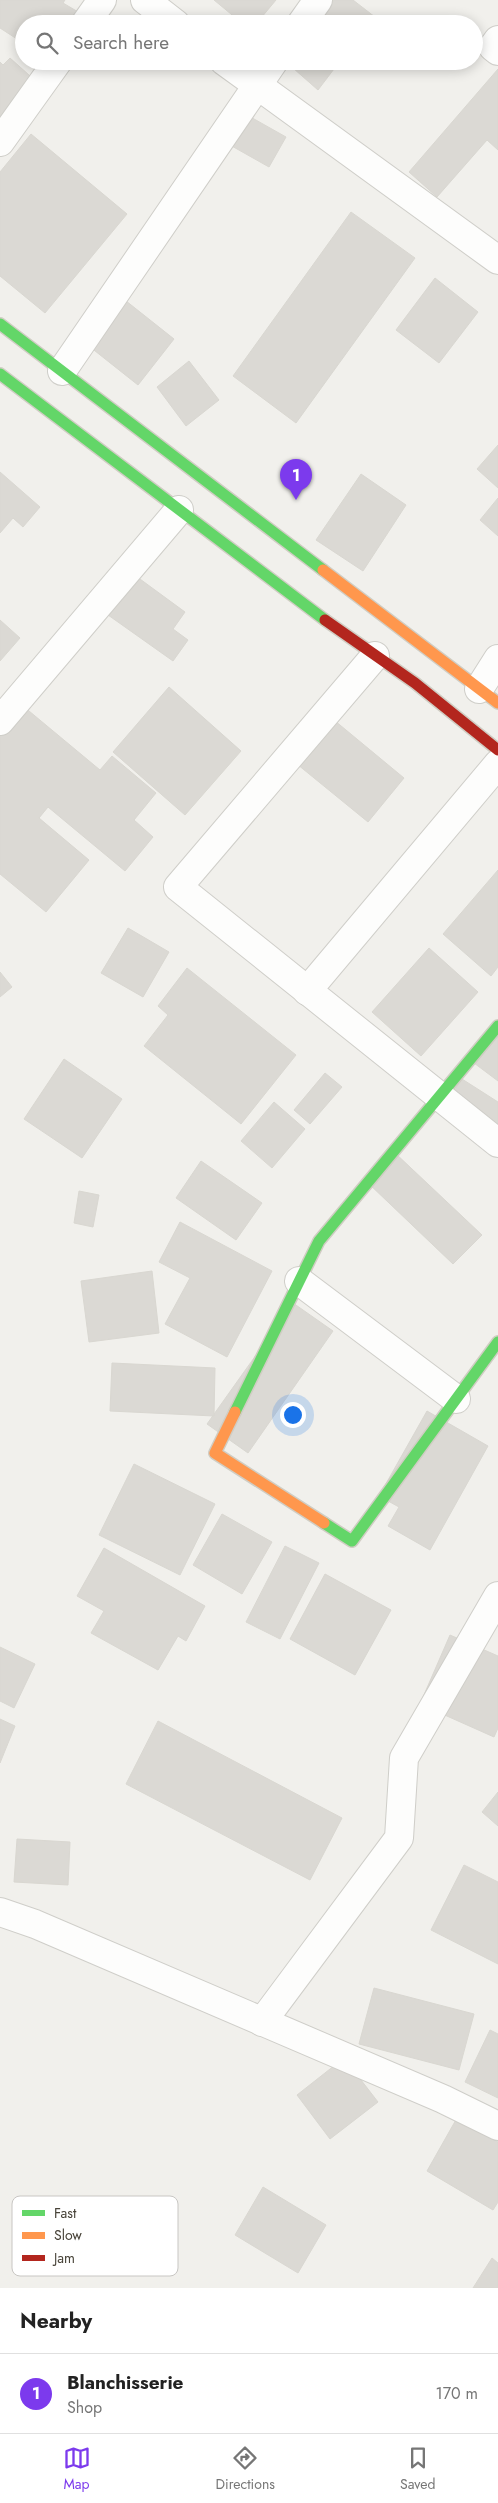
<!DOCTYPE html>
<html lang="en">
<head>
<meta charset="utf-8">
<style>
  :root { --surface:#fff; --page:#f6f6f6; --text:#222; --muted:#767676; --line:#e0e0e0; --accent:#7c3aed }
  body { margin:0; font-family:Jost,sans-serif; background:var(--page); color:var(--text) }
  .you { position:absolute; left:292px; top:1414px; width:18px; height:18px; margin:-12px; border:4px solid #fff; border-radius:50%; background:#1a73e8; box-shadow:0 0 0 8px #1a73e833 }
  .badge { display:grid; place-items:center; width:32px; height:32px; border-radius:50%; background:var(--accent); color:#fff; font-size:16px; font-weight:700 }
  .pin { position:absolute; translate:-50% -41px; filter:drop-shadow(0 1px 2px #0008) }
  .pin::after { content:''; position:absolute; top:26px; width:18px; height:15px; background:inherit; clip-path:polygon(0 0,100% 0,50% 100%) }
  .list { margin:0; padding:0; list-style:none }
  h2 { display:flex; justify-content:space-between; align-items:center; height:65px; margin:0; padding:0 20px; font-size:21px }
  h2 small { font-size:16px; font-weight:400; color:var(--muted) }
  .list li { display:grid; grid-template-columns:32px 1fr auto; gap:15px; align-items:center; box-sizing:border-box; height:80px; padding:0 20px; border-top:1px solid var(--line) }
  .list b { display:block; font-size:19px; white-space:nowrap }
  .list p { margin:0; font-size:16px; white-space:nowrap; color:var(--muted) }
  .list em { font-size:16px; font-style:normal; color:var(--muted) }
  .icon { flex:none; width:28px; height:28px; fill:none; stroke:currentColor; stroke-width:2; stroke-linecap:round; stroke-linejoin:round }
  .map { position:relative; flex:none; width:498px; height:2288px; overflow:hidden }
  .search { position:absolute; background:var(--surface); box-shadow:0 2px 12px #0003; left:15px; right:15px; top:15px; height:55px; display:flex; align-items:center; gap:12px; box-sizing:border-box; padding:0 18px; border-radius:28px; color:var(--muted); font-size:19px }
  .sheet { height:145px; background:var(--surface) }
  nav { display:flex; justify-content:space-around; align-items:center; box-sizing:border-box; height:70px; border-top:1px solid var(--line); background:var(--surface); font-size:14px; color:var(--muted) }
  nav a { display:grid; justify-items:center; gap:2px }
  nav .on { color:var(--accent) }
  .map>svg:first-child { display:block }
  .building { fill:#dbd9d4; stroke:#d9d7d1 }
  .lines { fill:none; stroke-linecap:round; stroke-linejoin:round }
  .street-casing { stroke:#cfcec9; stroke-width:30 }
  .fast-casing { stroke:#d0cdc3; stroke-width:14 }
  .slow-casing { stroke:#d0cdc3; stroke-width:14 }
  .jam-casing { stroke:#d0cdc3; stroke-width:14 }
  .street { stroke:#fdfdfc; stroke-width:28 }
  .fast { stroke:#63d668; stroke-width:11 }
  .slow { stroke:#ff974d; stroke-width:11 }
  .jam { stroke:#b3261e; stroke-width:11 }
  .key { fill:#fff; stroke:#c8c6c3; stroke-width:1 }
  .key-label { font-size:14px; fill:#474238 }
</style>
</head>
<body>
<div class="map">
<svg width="498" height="2288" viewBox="0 0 498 2288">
  <rect width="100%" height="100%" fill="#f1f0ec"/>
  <g class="building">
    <polygon points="0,0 65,0 63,3 85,16 80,24 24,24 24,36 20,41 0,28"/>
    <polygon points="214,0 276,0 256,24 243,24"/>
    <polygon points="334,0 353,0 375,17 370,24 315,24"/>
    <polygon points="10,58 47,91 0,144 0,62 3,65"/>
    <polygon points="285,61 340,61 318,90"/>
    <polygon points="498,69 498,150 487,140 437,197 409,172"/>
    <polygon points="247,115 286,137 269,167 230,145"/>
    <polygon points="31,134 127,214 45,313 0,276 0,172"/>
    <polygon points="351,212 415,258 296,423 233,376"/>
    <polygon points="435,278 478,312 439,363 396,330"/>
    <polygon points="116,293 174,339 138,385 80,339"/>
    <polygon points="189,361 219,400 186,426 157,387"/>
    <polygon points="498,445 498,488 477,469"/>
    <polygon points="0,472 40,507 23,527 13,518 0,533"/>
    <polygon points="361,474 406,505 363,571 316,540"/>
    <polygon points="498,498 498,536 480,520"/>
    <polygon points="129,571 185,612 173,629 188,640 173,661 101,610"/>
    <polygon points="0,620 20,638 0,661"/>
    <polygon points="169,687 241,751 185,815 113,752"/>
    <polygon points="17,701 100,770 112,756 156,793 134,820 153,837 125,871 48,807 39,818 89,860 46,912 0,874 0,722"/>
    <polygon points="317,706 404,778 368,822 281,751"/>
    <polygon points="498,870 498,967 491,976 443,934"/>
    <polygon points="128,928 169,952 143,997 101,973"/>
    <polygon points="429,948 478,992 421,1056 372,1012"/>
    <polygon points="187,968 296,1055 241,1124 144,1046 168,1015 158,1006"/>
    <polygon points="0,972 12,987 0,997"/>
    <polygon points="498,1029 498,1081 474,1063"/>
    <polygon points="64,1059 122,1099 82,1158 24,1119"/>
    <polygon points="325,1073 342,1087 310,1124 294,1110"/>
    <polygon points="462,1079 498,1102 498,1132 449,1099"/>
    <polygon points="274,1102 305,1129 272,1168 241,1141"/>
    <polygon points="394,1152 482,1235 453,1264 367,1182"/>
    <polygon points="201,1161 262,1203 236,1240 176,1198"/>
    <polygon points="79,1191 99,1195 93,1227 74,1223"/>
    <polygon points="180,1222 272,1271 227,1357 165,1324 190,1278 159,1262"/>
    <polygon points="152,1271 159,1333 89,1342 81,1281"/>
    <polygon points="293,1303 333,1331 248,1453 207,1424"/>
    <polygon points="112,1363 215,1368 214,1416 110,1411"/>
    <polygon points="427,1411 488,1446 430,1550 388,1526 399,1507 379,1496"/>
    <polygon points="134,1464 215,1504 180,1575 99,1535"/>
    <polygon points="222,1514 272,1542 242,1594 193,1565"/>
    <polygon points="285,1546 319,1563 280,1639 246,1622"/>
    <polygon points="104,1548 205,1606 186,1641 178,1636 158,1670 91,1633 104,1611 77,1596"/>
    <polygon points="325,1574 391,1610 355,1675 290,1639"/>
    <polygon points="450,1635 498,1656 498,1728 494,1737 420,1704"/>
    <polygon points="0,1647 35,1664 14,1708 0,1701"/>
    <polygon points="0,1719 15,1726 0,1763"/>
    <polygon points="158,1721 342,1818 310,1880 126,1784"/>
    <polygon points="498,1792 498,1826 482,1812"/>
    <polygon points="17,1839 70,1842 68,1885 14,1882"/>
    <polygon points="464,1865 498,1882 498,1964 431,1930"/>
    <polygon points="374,1988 474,2014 459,2070 359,2044"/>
    <polygon points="490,2030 498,2034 498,2098 465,2082"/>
    <polygon points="344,2058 378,2102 330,2139 297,2095"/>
    <polygon points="457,2118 498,2142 498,2202 493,2210 427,2171"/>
    <polygon points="263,2187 326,2225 298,2273 235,2235"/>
    <polygon points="492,2258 498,2263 498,2288 473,2288"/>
  </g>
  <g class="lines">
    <defs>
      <g id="street">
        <polyline points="145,0 176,24"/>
        <polyline points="85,24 102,0"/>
        <polyline points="301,24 318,0"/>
        <polyline points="498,40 493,47 498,51"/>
        <polyline points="224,61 498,260"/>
        <polyline points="0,142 58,61"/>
        <polyline points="62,371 274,61"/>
        <polyline points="375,656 178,887 498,1143"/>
        <polyline points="479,689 498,659"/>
        <polyline points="0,721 179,510"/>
        <polyline points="307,991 498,764"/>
        <polyline points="299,1281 456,1399"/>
        <polyline points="0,1912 35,1924 443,2099 498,2126"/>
        <polyline points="262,2022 399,1838 404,1758 498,1596"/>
      </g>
      <g id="fast">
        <polyline points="0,324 323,570"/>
        <polyline points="0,374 325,620"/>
        <polyline points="235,1412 319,1241 498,1026"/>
        <polyline points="324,1523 352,1541 498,1342"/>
      </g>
      <g id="slow">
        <polyline points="323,570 498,703"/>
        <polyline points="235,1412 215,1453 324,1523"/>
      </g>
      <polyline id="jam" points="325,620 415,683 498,750"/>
    </defs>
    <use href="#street" class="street-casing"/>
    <use href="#fast" class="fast-casing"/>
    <use href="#slow" class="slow-casing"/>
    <use href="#jam" class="jam-casing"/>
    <use href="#street" class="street"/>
    <use href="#fast" class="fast"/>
    <use href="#slow" class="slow"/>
    <use href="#jam" class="jam"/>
  </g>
  <rect x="12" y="2196" width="166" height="80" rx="8" class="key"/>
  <rect x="22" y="2210" width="23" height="6" fill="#63d668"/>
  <rect x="22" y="2232" width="23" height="7" fill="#ff974d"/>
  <rect x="22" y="2255" width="23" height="6" fill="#b3261e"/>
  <g class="key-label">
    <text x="54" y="2218">Fast</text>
    <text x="54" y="2240">Slow</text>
    <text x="54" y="2263">Jam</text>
  </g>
</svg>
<div class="you"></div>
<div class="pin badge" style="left:296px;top:500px">1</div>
<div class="search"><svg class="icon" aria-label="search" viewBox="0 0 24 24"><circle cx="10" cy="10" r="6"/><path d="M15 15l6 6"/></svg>Search here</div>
</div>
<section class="sheet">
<h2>Nearby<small></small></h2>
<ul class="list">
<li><span class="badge">1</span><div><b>Blanchisserie</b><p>Shop</p></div><em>170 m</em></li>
</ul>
</section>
<nav>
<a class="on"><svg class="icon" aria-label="map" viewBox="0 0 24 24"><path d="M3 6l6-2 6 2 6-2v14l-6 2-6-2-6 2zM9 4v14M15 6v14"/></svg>Map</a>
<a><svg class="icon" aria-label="directions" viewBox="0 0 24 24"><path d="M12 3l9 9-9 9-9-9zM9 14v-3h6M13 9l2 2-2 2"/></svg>Directions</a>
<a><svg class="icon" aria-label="saved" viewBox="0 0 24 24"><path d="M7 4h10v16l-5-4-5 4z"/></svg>Saved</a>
</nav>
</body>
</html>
